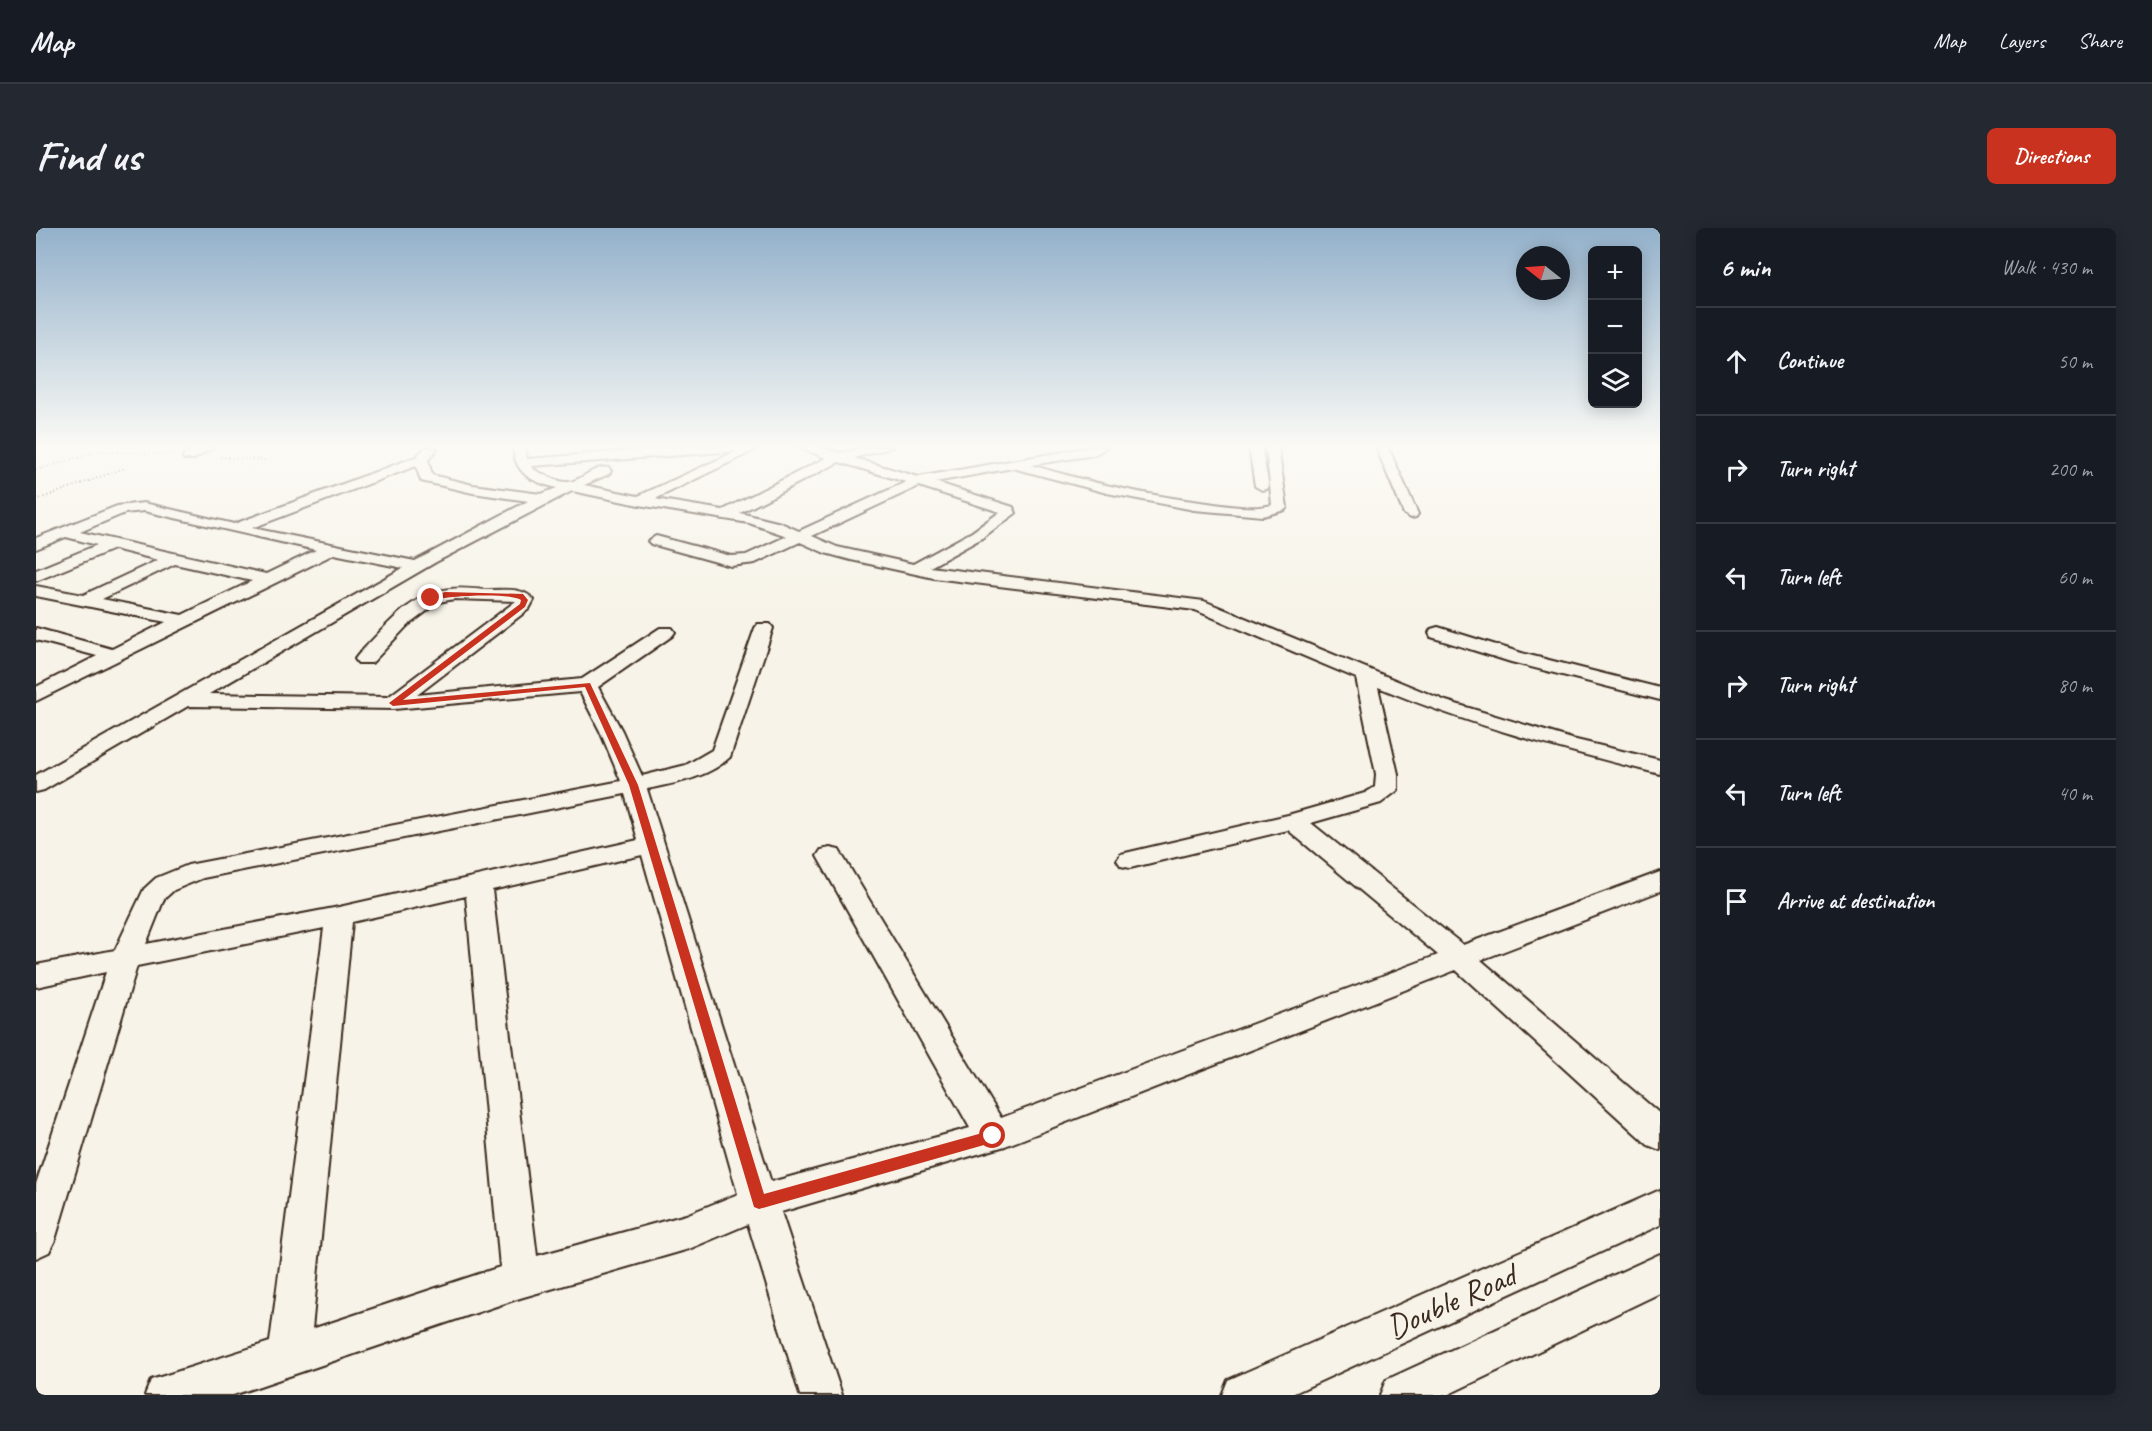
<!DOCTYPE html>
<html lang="en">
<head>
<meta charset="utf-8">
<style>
  :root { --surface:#171b24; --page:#242831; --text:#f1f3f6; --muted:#9ea1a6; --line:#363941; --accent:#c8321e }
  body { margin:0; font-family:Caveat,sans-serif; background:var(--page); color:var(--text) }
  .controls { position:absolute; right:18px; top:18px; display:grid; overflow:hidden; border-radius:9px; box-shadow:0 3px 15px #0003 }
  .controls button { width:54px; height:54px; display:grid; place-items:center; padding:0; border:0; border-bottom:2px solid var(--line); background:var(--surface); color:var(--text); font:30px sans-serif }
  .compass { position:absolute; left:1480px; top:18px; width:54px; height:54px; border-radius:50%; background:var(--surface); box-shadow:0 3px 15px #0003; rotate:287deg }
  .stop { position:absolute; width:18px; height:18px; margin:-14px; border:4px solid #c8321e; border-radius:50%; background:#fff }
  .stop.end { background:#c8321e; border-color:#fff; box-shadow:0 2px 6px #0008 }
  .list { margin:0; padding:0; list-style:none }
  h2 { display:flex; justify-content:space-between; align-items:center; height:78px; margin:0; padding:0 24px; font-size:26px }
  h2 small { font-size:20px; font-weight:400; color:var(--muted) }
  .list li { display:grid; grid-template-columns:39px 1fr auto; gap:18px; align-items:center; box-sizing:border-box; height:108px; padding:0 24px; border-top:2px solid var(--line) }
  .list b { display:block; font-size:22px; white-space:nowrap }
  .list em { font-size:20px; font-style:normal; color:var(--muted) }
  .icon { flex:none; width:33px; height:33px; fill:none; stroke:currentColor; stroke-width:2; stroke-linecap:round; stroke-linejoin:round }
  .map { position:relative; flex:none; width:1624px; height:1167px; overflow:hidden; border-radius:9px }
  header { display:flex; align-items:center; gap:36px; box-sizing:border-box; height:84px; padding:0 30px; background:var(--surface); border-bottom:2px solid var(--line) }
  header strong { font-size:28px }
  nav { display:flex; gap:33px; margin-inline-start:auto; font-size:21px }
  .intro { display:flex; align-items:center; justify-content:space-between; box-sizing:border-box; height:144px; padding:0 36px }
  h1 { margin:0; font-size:42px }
  .button { padding:15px 27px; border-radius:9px; background:var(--accent); color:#fff; font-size:21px; font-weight:700 }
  main { display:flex; gap:36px; padding:0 36px }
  aside { flex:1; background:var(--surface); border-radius:9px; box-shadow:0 3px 15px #0003 }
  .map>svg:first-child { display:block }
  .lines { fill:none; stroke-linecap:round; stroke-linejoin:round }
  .minor-casing { stroke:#3b2a1e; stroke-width:4 }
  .path { stroke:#3b2a1e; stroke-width:2; stroke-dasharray:1 3; stroke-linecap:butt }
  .minor { fill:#f7f3e8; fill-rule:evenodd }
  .route { fill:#c8321e }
  .labels { text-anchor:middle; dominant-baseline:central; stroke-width:5; stroke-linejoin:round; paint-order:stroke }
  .near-street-label { font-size:33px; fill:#3b2a1e; stroke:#f7f3e8 }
</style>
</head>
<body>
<header>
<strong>Map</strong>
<nav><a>Map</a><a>Layers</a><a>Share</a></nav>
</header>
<div class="intro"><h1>Find us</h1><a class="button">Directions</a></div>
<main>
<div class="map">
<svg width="1624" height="1167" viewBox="0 0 1624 1167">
  <rect width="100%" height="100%" fill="#f7f3e8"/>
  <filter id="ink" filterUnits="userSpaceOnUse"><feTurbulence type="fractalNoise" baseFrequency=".0167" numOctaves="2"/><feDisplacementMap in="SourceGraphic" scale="12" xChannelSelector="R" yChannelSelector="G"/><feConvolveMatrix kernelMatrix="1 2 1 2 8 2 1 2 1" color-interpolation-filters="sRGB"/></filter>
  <g filter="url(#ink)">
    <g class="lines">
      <defs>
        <g id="minor">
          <polygon points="161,219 178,219 158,231 148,231 147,228"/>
          <path d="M390,219l11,2 -9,11 4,15 41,10 68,9 16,-6c-25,-6 -42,-14 -44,-41h12l2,12 154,-12h80l-106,52 68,11 103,-52 -28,-11h21l20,6 29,-6h25l-39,11 64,19 173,-30h16l-13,8 -63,10c57,17 117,31 177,38 21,3 44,7 64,2l-6,-58h12l9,60 -2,3 -22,6 -69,-6 -87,-17 -94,-25 -78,14 78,25 3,6 -34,25 -52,29 274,34 242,100 126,38 88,21v14c-96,-24 -191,-49 -282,-87l20,87v16l-17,13 -70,20 152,122 197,-73v19l-179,69 179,154v36l-12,-5 -192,-175 -451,176 -224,66 61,183h-42l-52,-171 -59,25 -169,49 -287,97h-88l6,-15 119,-38 54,-414 -187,38 -82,274 -6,12 -13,6v-74l70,-212 -70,15v-22l79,-15 29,-61 12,-11 32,-13 433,-84 -21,-50 -20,-39 -186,17 -206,-3 -144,84 -8,2v-17l367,-207 -69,-14 -298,147v-14l61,-31 -61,-16v-12l76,21 54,-27 -130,-26v-10l47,9 75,-35 -44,-11 -78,32v-11l61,-25 -31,-8 -30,12v-11l81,-32 27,-3 90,21 182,-67zM701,223l-99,45 -54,-11 25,-11 2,-3 -2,-3c-15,-3 -26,12 -40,14 -11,1 -26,-8 -36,-13l-2,-3zM803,234l67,20 -107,49 -18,-8 -41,-10zM380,238l5,15 52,12 55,8 -113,60 -163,-33zM883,258l81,26 -28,20 -59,32 -76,-17 -25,-11zM536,263l67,14 110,18 38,13 -41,19 -15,1 -75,-20 -8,5 3,3 80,22 24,-3 45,-21 25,11 26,7 83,18 261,32 161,68 20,96 -1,13 -10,6 -77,22 -167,39 -4,6 4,6 9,2 158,-38 150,125 -437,163 -162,-268 -9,-2 -9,2 -4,6 153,272 -199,54 -124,-393c29,-6 61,-11 83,-32l43,-129 -3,-4h-12l-3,4 -43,122 -26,15 -44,11 -20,-45 -24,-44 74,-51 3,-4 -3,-4h-12l-78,51 -165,16 112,-86 5,-9c-10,-13 -29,-10 -43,-10 -14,0 -28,-3 -41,-1 -40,4 -66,40 -92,66l-3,4 3,4h14l35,-37 32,-24 15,-3 62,2 -128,96 -179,-3 227,-132zM108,283l172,39 -50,24 -186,-42 45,-19zM139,336l77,17 -70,34 -80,-16zM589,566l13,46 -299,67 -193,37 18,-45 10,-9 29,-12zM606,627l96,339 -52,21 -149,41 -45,-366zM430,668l34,371 -188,62 40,-407z"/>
          <polygon points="1213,219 1225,219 1233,258 1231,261 1226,262 1219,258"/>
          <polygon points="1340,219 1352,219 1382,286 1380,289 1375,290 1368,286"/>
          <polygon points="1402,399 1489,426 1624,460 1624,472 1475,434 1395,409 1393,405 1395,401"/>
          <polygon points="1624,962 1624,997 1254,1167 1186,1167 1192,1152"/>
          <polygon points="1624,1026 1624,1065 1411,1167 1344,1167 1350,1152"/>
        </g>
      </defs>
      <use href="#minor" class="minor-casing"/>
      <g class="path">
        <polyline points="184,229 229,232"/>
        <polyline points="0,242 64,223 138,227"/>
        <polyline points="0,272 89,240"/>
      </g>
      <use href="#minor" class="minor"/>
    </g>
  </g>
  <linearGradient id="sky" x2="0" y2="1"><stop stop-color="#93b1cb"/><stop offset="0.57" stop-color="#fbfaf5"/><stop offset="1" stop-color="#fbfaf5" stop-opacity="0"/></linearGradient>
  <rect width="1624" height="383" fill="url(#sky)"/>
  <path class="route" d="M409,364l78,2 5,6 -3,7 -122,93 187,-17 48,102 126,409 229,-64 5,2 2,4 -2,5 -239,68 -5,-2 -125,-422 -44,-98 -192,19 -4,-3 131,-99 1,-4c-14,-8 -74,-4 -90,0l-4,-2z"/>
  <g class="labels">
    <g class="near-street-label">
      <text transform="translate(1415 1073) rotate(-24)">Double Road</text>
    </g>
  </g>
</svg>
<div class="controls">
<button>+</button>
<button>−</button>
<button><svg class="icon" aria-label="layers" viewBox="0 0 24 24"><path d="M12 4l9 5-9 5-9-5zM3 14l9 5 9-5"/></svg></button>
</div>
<svg class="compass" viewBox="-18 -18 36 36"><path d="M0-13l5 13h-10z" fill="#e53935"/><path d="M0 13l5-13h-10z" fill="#9ea1a6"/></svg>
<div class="stop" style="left:957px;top:908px"></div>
<div class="stop end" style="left:395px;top:370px"></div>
</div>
<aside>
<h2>6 min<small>Walk · 430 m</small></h2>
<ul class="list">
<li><svg class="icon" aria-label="ahead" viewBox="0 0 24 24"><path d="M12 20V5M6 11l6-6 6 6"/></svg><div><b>Continue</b></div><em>50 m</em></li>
<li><svg class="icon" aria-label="right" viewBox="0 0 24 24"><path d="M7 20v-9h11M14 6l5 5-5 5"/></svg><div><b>Turn right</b></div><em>200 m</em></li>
<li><svg class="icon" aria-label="left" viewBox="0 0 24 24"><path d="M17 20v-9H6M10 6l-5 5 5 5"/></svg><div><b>Turn left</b></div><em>60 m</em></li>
<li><svg class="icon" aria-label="right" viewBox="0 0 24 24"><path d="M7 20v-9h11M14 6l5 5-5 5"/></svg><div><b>Turn right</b></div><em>80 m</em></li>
<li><svg class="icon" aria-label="left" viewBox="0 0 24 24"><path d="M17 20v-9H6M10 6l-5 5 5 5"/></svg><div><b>Turn left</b></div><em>40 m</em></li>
<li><svg class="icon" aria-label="arrive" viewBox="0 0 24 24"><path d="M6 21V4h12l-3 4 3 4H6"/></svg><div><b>Arrive at destination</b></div></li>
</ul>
</aside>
</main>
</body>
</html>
